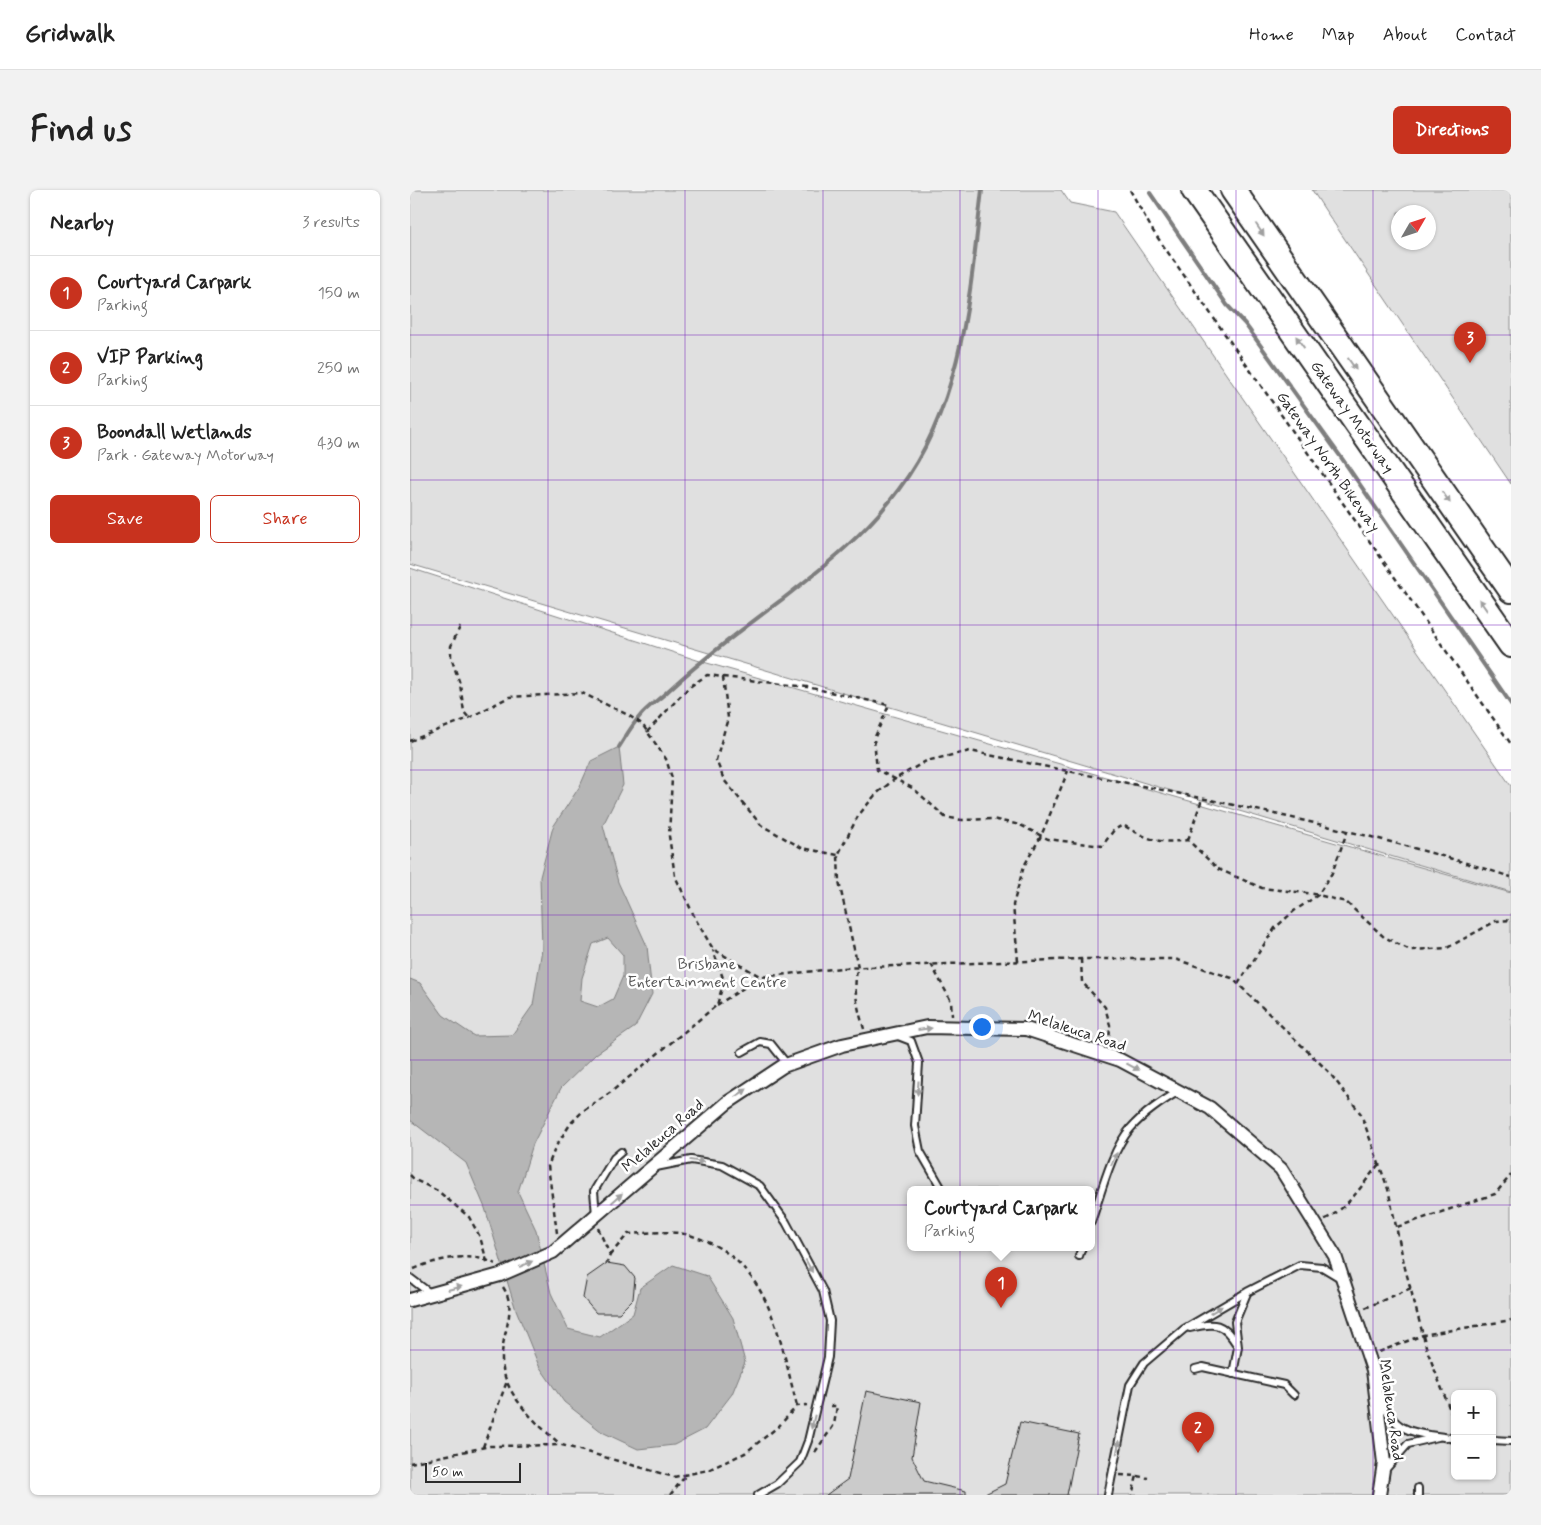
<!DOCTYPE html>
<html lang="en">
<head>
<meta charset="utf-8">
<style>
  :root { --surface:#fff; --page:#f2f2f2; --text:#222; --muted:#767676; --line:#e0e0e0; --accent:#c8321e }
  body { margin:0; font-family:Mynerve,sans-serif; background:var(--page); color:var(--text) }
  .controls { position:absolute; right:15px; bottom:15px; display:grid; overflow:hidden; border-radius:8px; box-shadow:0 1px 4px #0004 }
  .controls button { width:45px; height:45px; display:grid; place-items:center; padding:0; border:0; border-bottom:1px solid var(--line); background:var(--surface); color:var(--text); font:25px sans-serif }
  .compass { position:absolute; left:981px; top:15px; width:45px; height:45px; border-radius:50%; background:var(--surface); box-shadow:0 1px 4px #0004; rotate:51deg }
  .scale { position:absolute; left:15px; bottom:12px; width:96px; box-sizing:border-box; padding-left:5px; border:2px solid #2b2b2b; border-top:0; font-size:14px; line-height:18px; white-space:nowrap; color:#2b2b2b; -webkit-text-stroke:4px #fff; paint-order:stroke }
  .you { position:absolute; left:571px; top:836px; width:18px; height:18px; margin:-12px; border:4px solid #fff; border-radius:50%; background:#1a73e8; box-shadow:0 0 0 8px #1a73e833 }
  .badge { display:grid; place-items:center; width:32px; height:32px; border-radius:50%; background:var(--accent); color:#fff; font-size:16px; font-weight:700 }
  .pin { position:absolute; translate:-50% -41px; filter:drop-shadow(0 1px 2px #0008) }
  .pin::after { content:''; position:absolute; top:26px; width:18px; height:15px; background:inherit; clip-path:polygon(0 0,100% 0,50% 100%) }
  .popup { position:absolute; left:497px; top:996px; width:188px; height:65px; box-sizing:border-box; display:grid; place-content:center; border-radius:8px; background:var(--surface); filter:drop-shadow(0 1px 4px #0005); font-size:16px; white-space:nowrap; color:var(--muted) }
  .popup b { font-size:19px; color:var(--text) }
  .popup::after { content:''; position:absolute; left:50%; top:100%; margin-left:-10px; border:10px solid transparent; border-top-color:var(--surface) }
  .list { margin:0; padding:0; list-style:none }
  h2 { display:flex; justify-content:space-between; align-items:center; height:65px; margin:0; padding:0 20px; font-size:21px }
  h2 small { font-size:16px; font-weight:400; color:var(--muted) }
  .list li { display:grid; grid-template-columns:32px 1fr auto; gap:15px; align-items:center; box-sizing:border-box; height:75px; padding:0 20px; border-top:1px solid var(--line) }
  .list b { display:block; font-size:19px; white-space:nowrap }
  .list p { margin:0; font-size:16px; white-space:nowrap; color:var(--muted) }
  .list em { font-size:16px; font-style:normal; color:var(--muted) }
  .actions { display:flex; gap:10px; padding:15px 20px }
  .actions a { flex:1; padding:11px 0; border:1px solid var(--accent); border-radius:8px; text-align:center; font-size:18px; color:var(--accent) }
  .actions .main { background:var(--accent); color:#fff }
  .map { position:relative; flex:none; width:1101px; height:1305px; overflow:hidden; border-radius:8px }
  header { display:flex; align-items:center; gap:30px; box-sizing:border-box; height:70px; padding:0 25px; background:var(--surface); border-bottom:1px solid var(--line) }
  header strong { font-size:24px }
  nav { display:flex; gap:28px; margin-inline-start:auto; font-size:18px }
  .intro { display:flex; align-items:center; justify-content:space-between; box-sizing:border-box; height:120px; padding:0 30px }
  h1 { margin:0; font-size:35px }
  .button { padding:12px 22px; border-radius:8px; background:var(--accent); color:#fff; font-size:18px; font-weight:700 }
  main { display:flex; gap:30px; padding:0 30px }
  aside { flex:1; background:var(--surface); border-radius:8px; box-shadow:0 1px 4px #0004 }
  .map>svg:first-child { display:block }
  .green { fill:#e0e0e0; stroke:#868686; fill-rule:evenodd }
  .water { fill:#b6b6b6; stroke:#7e7e7e; fill-rule:evenodd }
  .lines { fill:none; stroke-linecap:round; stroke-linejoin:round }
  .stream { stroke:#7e7e7e; stroke-width:4 }
  .building { fill:#cbcbcb; stroke:#2b2b2b }
  .service-casing { stroke:#2b2b2b; stroke-width:10 }
  .minor-casing { stroke:#2b2b2b; stroke-width:16 }
  .motorway-casing { stroke:#2b2b2b; stroke-width:28 }
  .path { stroke:#2b2b2b; stroke-width:2.5; stroke-dasharray:5 4; stroke-linecap:butt }
  .service { stroke:#fff; stroke-width:6 }
  .minor { stroke:#fff; stroke-width:12 }
  .motorway { stroke:#fff; stroke-width:24 }
  .oneway { fill:#a0a0a0 }
  .grid { fill:none; stroke:#7b2cbf; stroke-width:1; stroke-opacity:0.55 }
  .labels { text-anchor:middle; dominant-baseline:central; stroke-width:5; stroke-linejoin:round; paint-order:stroke }
  .street-label { font-size:16px; fill:#2b2b2b; stroke:#fff }
  .park-label { font-size:16px; fill:#585858; stroke:#fff }
</style>
</head>
<body>
<header>
<strong>Gridwalk</strong>
<nav><a>Home</a><a>Map</a><a>About</a><a>Contact</a></nav>
</header>
<div class="intro"><h1>Find us</h1><a class="button">Directions</a></div>
<main>
<aside>
<h2>Nearby<small>3 results</small></h2>
<ul class="list">
<li><span class="badge">1</span><div><b>Courtyard Carpark</b><p>Parking</p></div><em>150 m</em></li>
<li><span class="badge">2</span><div><b>VIP Parking</b><p>Parking</p></div><em>250 m</em></li>
<li><span class="badge">3</span><div><b>Boondall Wetlands</b><p>Park · Gateway Motorway</p></div><em>430 m</em></li>
</ul>
<div class="actions"><a class="main">Save</a><a>Share</a></div>
</aside>
<div class="map">
<svg width="1101" height="1305" viewBox="0 0 1101 1305">
  <rect width="100%" height="100%" fill="#fff"/>
  <filter id="ink" filterUnits="userSpaceOnUse"><feTurbulence type="fractalNoise" baseFrequency=".02" numOctaves="2"/><feDisplacementMap in="SourceGraphic" scale="10" xChannelSelector="R" yChannelSelector="G"/><feConvolveMatrix kernelMatrix="1 2 1 2 8 2 1 2 1" color-interpolation-filters="sRGB"/></filter>
  <g filter="url(#ink)">
    <g class="green">
      <polygon points="0,0 651,0 660,13 704,22 1101,596 1101,702 0,374"/>
      <path d="M902,0h199v294l-186,-274zM1018,22v30h-30v-30z"/>
      <path d="M0,378l290,93 811,232v602h-1101zM501,999h180v58h-180zM1045,1204h37v82h-37z"/>
    </g>
    <path class="water" d="M209,557l4,38 -20,40 15,57 29,64 5,48 -17,33 -39,27 -35,34 -28,56 -15,48 18,38 15,63 17,36 32,8 33,-23 7,-26 33,-23 34,11 26,42 12,44 -13,32 -27,35 -31,16 -36,4 -36,-17 -38,-30 -25,-36 -24,-59 -30,-99 -19,-45 -56,-43v-141l10,4 23,32 31,21 38,-1 21,-30 9,-56 -2,-72 13,-50 27,-41 11,-25zM198,748l15,17v21l-10,23 -15,8 -18,-6 2,-23 11,-34z"/>
    <g class="lines">
      <g class="stream">
        <polyline points="740,3 817,115 835,134 933,270 1101,514"/>
        <path d="M209,557c7,-11 13,-22 21,-31 8,-10 20,-17 29,-26 36,-33 75,-62 115,-92 41,-32 84,-66 115,-109 64,-85 71,-197 83,-299"/>
      </g>
    </g>
    <g class="building">
      <polygon points="197,1073 215,1076 225,1088 223,1109 209,1123 186,1123 173,1108 177,1087"/>
      <polygon points="456,1201 511,1212 502,1267 514,1291 556,1301 556,1305 416,1305 438,1289"/>
      <polygon points="610,1232 669,1244 657,1305 573,1305 595,1294"/>
    </g>
    <g class="lines">
      <defs>
        <g id="service">
          <polyline points="488,846 501,851 509,873 505,936 510,961 532,999"/>
          <polyline points="332,862 350,852 361,854 377,874"/>
          <polyline points="246,977 281,970 312,975 350,996 376,1032 413,1101 420,1131 418,1167 398,1251 390,1272 367,1294 348,1305"/>
          <polyline points="186,1025 184,1001 204,968 211,962"/>
          <path d="M681,1032c10,-28 20,-71 39,-93 14,-16 31,-27 49,-38"/>
          <polyline points="669,1066 672,1057"/>
          <polyline points="0,1088 21,1104"/>
          <path d="M780,1138c25,-6 33,-6 47,17"/>
          <polyline points="785,1179 793,1177 874,1195 884,1205"/>
          <polyline points="823,1184 828,1157 825,1132 837,1103"/>
          <path d="M971,1207c13,40 38,35 74,42"/>
          <polyline points="1082,1250 1101,1251"/>
          <polyline points="975,1280 998,1254 1028,1247"/>
          <polyline points="698,1305 720,1195 734,1173 774,1139 837,1102 890,1075 912,1077 932,1089"/>
          <polyline points="1008,1305 1008,1298"/>
        </g>
        <polyline id="minor" points="0,1110 90,1085 143,1062 317,913 373,876 432,855 517,837 616,839 710,870 800,918 871,979 925,1066 963,1180 974,1273 969,1305"/>
        <g id="motorway">
          <polyline points="784,0 1101,455"/>
          <polyline points="823,0 1101,400"/>
        </g>
      </defs>
      <use href="#service" class="service-casing"/>
      <use href="#minor" class="minor-casing"/>
      <use href="#motorway" class="motorway-casing"/>
      <g class="path">
        <polyline points="720,0 743,41 1101,554"/>
        <polyline points="50,437 41,456 41,467 50,494 54,522 59,528"/>
        <polyline points="313,487 318,528 306,570 314,590 351,635 392,658 428,665"/>
        <path d="M237,542l41,-44 19,-13 100,12 82,18 -15,34 3,31 18,9 31,-18 44,-10c181,38 365,69 541,126"/>
        <polyline points="0,551 59,528 99,507 172,503 218,525 232,534 256,569 262,588 259,646 265,686 286,730 303,759 351,787"/>
        <polyline points="778,650 792,609"/>
        <polyline points="671,769 672,792 695,817 700,835 699,855"/>
        <polyline points="608,771 603,715 614,676 631,646 658,581"/>
        <polyline points="521,774 541,811 542,826"/>
        <polyline points="828,794 865,738 884,721 908,705 922,683 937,642"/>
        <polyline points="307,815 351,787 431,778 671,769 765,769 822,788 919,882 951,924 978,999 995,1078 1017,1160 1045,1233"/>
        <path d="M454,839c-6,-20 -12,-41 -6,-62l-19,-85 -1,-27 20,-39 18,-22 19,-15 19,10 31,28 17,3 30,-1 28,6 28,14 54,7 12,-16 9,-5c26,15 35,19 65,15l30,29 44,19 52,6 32,8 38,35 26,13 37,-2 49,-27 15,-1"/>
        <polyline points="0,985 5,990 28,1001 59,1027 70,1047 78,1075"/>
        <path d="M915,1029c23,-10 39,-37 54,-55"/>
        <polyline points="987,1037 1085,1004 1101,985"/>
        <polyline points="188,1038 200,1065 197,1073"/>
        <polyline points="147,1043 138,976 146,956 161,933 173,921 201,902 307,815 314,791 303,760"/>
        <path d="M200,1065l18,-21c19,-1 43,-4 61,1 81,23 90,102 108,171"/>
        <path d="M4,1079c23,-10 58,-18 81,-5"/>
        <path d="M93,1097c15,23 -1,44 -1,70 -1,36 34,66 58,87"/>
        <polyline points="955,1118 1001,1098"/>
        <polyline points="969,1162 1013,1145 1101,1130"/>
        <polyline points="73,1257 97,1191"/>
        <polyline points="405,1262 424,1235 427,1216 417,1216"/>
        <polyline points="0,1273 80,1256 152,1255 264,1287 298,1280 335,1263 369,1236 387,1216 397,1215"/>
        <polyline points="710,1285 727,1286 722,1305"/>
        <polyline points="727,1286 738,1288"/>
        <polyline points="260,1305 276,1285"/>
      </g>
      <use href="#service" class="service"/>
      <use href="#minor" class="minor"/>
      <use href="#motorway" class="motorway"/>
    </g>
    <defs><path id="oneway-solid" d="M-6-.8H1V-3.2L6.5 0L1 3.2V.8H-6Z" transform="scale(1.25)"/></defs>
    <g class="oneway">
      <use href="#oneway-solid" transform="translate(850 40) rotate(56)"/>
      <use href="#oneway-solid" transform="translate(890 152) rotate(-125)"/>
      <use href="#oneway-solid" transform="translate(942 174) rotate(55)"/>
      <use href="#oneway-solid" transform="translate(1036 307) rotate(55)"/>
      <use href="#oneway-solid" transform="translate(1073 415) rotate(-125)"/>
      <use href="#oneway-solid" transform="translate(515 839) rotate(-7)"/>
      <use href="#oneway-solid" transform="translate(723 877) rotate(28)"/>
      <use href="#oneway-solid" transform="translate(508 898) rotate(94)"/>
      <use href="#oneway-solid" transform="translate(331 903) rotate(-33)"/>
      <use href="#oneway-solid" transform="translate(704 969) rotate(-65)"/>
      <use href="#oneway-solid" transform="translate(287 971) rotate(7)"/>
      <use href="#oneway-solid" transform="translate(207 1008) rotate(-42)"/>
      <use href="#oneway-solid" transform="translate(116 1074) rotate(-24)"/>
      <use href="#oneway-solid" transform="translate(399 1076) rotate(62)"/>
      <use href="#oneway-solid" transform="translate(45 1098) rotate(-15)"/>
      <use href="#oneway-solid" transform="translate(806 1120) rotate(-31)"/>
      <use href="#oneway-solid" transform="translate(403 1232) rotate(104)"/>
      <use href="#oneway-solid" transform="translate(708 1257) rotate(-79)"/>
    </g>
  </g>
  <path class="grid" d="M138,0v1305M275,0v1305M413,0v1305M550,0v1305M688,0v1305M826,0v1305M963,0v1305M0,145h1101M0,290h1101M0,435h1101M0,580h1101M0,725h1101M0,870h1101M0,1015h1101M0,1160h1101"/>
  <g class="labels">
    <g class="street-label">
      <text transform="translate(942 227) rotate(55)">Gateway Motorway</text>
      <text transform="translate(918 272) rotate(55)">Gateway North Bikeway</text>
      <text transform="translate(667 841) rotate(18)">Melaleuca Road</text>
      <text transform="translate(253 946) rotate(-41)">Melaleuca Road</text>
      <text transform="translate(981 1220) rotate(82)">Melaleuca Road</text>
    </g>
    <g class="park-label">
      <text x="297" y="774">Brisbane<tspan x="297" dy="18">Entertainment Centre</tspan></text>
    </g>
  </g>
</svg>
<div class="controls">
<button>+</button>
<button>−</button>
</div>
<svg class="compass" viewBox="-18 -18 36 36"><path d="M0-13l5 13h-10z" fill="#e53935"/><path d="M0 13l5-13h-10z" fill="#767676"/></svg>
<div class="scale">50 m</div>
<div class="you"></div>
<div class="pin badge" style="left:591px;top:1118px">1</div>
<div class="popup"><b>Courtyard Carpark</b>Parking</div>
<div class="pin badge" style="left:788px;top:1263px">2</div>
<div class="pin badge" style="left:1060px;top:173px">3</div>
</div>
</main>
</body>
</html>
